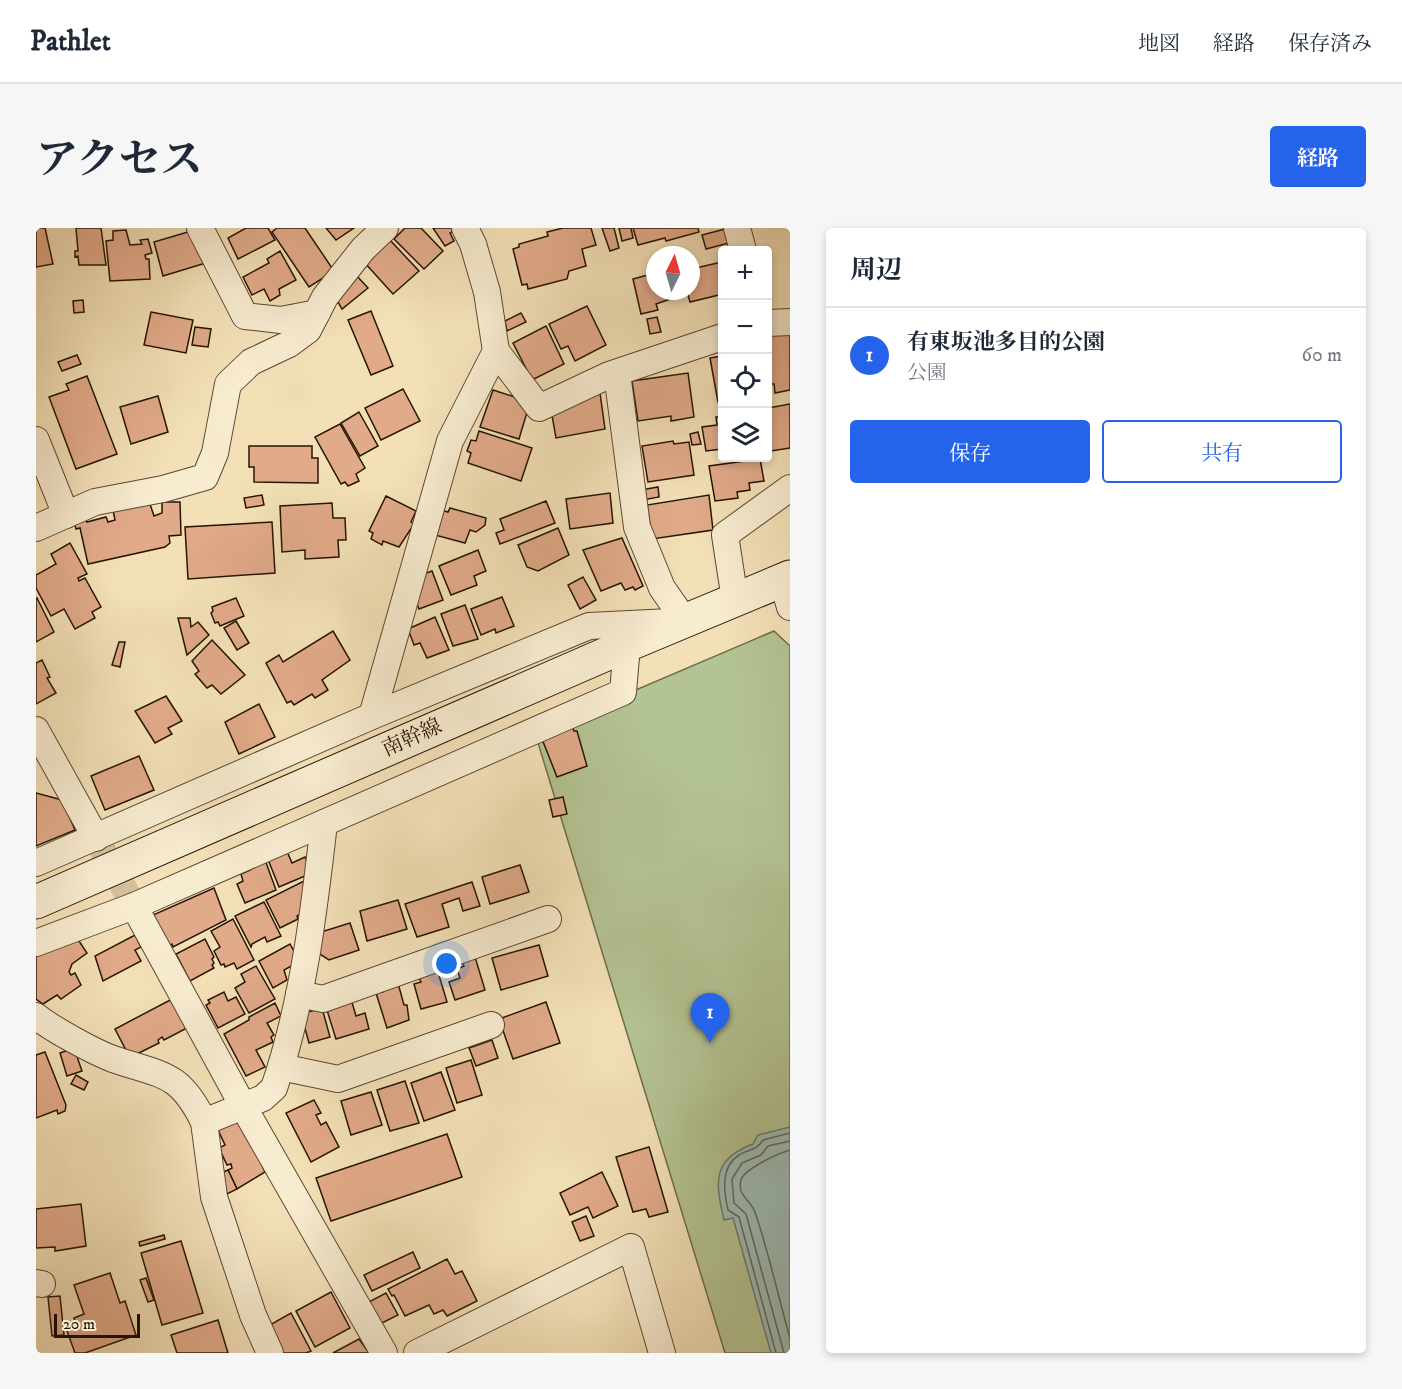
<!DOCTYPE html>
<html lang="ja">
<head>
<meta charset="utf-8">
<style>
  :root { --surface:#fff; --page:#f6f6f7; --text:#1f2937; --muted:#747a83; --line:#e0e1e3; --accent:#2563eb }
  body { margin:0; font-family:"IM FELL DW Pica","Noto Serif JP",serif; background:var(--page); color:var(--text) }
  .controls { position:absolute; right:18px; top:18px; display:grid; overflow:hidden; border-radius:6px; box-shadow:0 3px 9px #0003 }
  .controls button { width:54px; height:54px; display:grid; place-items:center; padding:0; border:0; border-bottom:2px solid var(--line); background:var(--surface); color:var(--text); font:30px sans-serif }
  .compass { position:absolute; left:610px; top:18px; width:54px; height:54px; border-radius:50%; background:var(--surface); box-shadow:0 3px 9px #0003; rotate:5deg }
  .scale { position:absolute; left:18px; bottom:15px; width:86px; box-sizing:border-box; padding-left:6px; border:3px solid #271403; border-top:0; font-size:16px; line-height:21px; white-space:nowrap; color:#271403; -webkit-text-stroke:4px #f7ebd0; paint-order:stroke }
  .you { position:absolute; left:411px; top:736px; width:21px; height:21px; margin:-15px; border:4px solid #fff; border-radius:50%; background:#1a73e8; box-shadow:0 0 0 9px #1a73e833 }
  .badge { display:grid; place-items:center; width:39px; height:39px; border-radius:50%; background:var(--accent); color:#fff; font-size:20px; font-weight:700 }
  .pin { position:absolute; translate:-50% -50px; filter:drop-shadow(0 2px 3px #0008) }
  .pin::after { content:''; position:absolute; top:32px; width:21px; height:18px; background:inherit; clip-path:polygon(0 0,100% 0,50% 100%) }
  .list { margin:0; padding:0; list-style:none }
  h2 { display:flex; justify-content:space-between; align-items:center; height:78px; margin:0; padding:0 24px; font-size:26px }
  h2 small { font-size:20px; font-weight:400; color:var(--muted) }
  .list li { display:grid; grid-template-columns:39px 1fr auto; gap:18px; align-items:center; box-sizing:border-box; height:96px; padding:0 24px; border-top:2px solid var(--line) }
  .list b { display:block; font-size:22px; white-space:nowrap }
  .list p { margin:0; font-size:20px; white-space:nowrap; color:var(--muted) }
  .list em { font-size:20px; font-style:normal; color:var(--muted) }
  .actions { display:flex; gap:12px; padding:18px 24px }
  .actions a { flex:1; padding:14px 0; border:2px solid var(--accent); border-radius:6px; text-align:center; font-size:21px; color:var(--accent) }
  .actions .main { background:var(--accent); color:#fff }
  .icon { flex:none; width:33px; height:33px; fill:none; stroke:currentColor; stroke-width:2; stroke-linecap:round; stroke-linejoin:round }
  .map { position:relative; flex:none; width:754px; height:1125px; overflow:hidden; border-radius:6px }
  header { display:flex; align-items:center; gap:36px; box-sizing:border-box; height:84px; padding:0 30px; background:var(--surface); border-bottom:2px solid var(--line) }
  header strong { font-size:28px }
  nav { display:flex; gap:33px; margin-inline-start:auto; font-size:21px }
  .intro { display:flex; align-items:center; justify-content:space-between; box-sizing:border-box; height:144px; padding:0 36px }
  h1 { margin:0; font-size:42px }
  .button { padding:15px 27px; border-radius:6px; background:var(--accent); color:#fff; font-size:21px; font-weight:700 }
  main { display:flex; gap:36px; padding:0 36px }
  aside { flex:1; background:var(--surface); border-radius:6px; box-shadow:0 3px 9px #0003 }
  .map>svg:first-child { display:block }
  .green { fill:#b4c393; stroke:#6e6c4b; stroke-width:1.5 }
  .water { fill:#9dbcb5; stroke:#6e796e; stroke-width:1.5 }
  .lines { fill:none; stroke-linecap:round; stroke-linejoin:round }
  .shore { stroke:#62685c; stroke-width:1.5 }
  .building { fill:#e1aa89; stroke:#271403; stroke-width:1.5 }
  .street-tunnel { stroke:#d4c19c; stroke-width:26; stroke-dasharray:26 13; stroke-linecap:butt }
  .street-casing { stroke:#5a4730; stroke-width:28 }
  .secondary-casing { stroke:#271403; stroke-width:35 }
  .street { stroke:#f7ebd0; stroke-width:26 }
  .secondary { stroke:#f7ebd0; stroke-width:33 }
  .labels { text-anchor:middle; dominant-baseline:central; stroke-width:4.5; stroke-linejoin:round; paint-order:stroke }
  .street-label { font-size:21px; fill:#271403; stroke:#f7ebd0 }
</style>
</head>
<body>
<header>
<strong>Pathlet</strong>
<nav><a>地図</a><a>経路</a><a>保存済み</a></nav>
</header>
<div class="intro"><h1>アクセス</h1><a class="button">経路</a></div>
<main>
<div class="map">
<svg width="754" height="1125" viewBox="0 0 754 1125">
  <rect width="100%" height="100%" fill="#f3e0b7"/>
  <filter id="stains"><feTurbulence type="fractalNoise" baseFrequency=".00333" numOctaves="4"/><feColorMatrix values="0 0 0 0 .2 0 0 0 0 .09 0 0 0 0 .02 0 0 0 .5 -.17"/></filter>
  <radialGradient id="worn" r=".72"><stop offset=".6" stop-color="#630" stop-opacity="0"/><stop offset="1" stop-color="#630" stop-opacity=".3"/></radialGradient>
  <polygon class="green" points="738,403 754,418 754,1125 689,1125 499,505"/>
  <path class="water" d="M754,899v226h-19l-38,-135 -9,2c-9,-38 -12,-61 29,-76l5,-9z"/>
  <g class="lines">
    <g class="shore">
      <path d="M754,922c-11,3 -46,19 -49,30 -4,16 9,19 14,32 14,41 23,84 35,126"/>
      <path d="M740,1125l-37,-136 -11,-7c-4,-18 -8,-43 11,-55 10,-6 17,-4 24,-15l27,-7"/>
      <polyline points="748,1125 710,986 698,975 696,951 706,935 725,927 732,918 754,913"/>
    </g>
  </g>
  <g class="building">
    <polygon points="0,0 9,0 17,36 0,39"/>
    <polygon points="40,0 65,0 70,37 43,37 42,28 39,29 39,23 42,23"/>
    <polygon points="210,0 232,0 239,12 202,31 192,10"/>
    <polygon points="241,0 269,0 298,43 273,59 236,4"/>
    <polygon points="290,0 318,0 300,12"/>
    <polygon points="369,0 385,0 407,23 388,41 358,11"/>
    <polygon points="397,0 422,0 414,5 418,13 409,18"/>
    <polygon points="527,0 555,0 560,17 546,21 550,38 533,43 531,51 492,61 491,56 486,57 477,21 483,19 483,16 512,8 511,4"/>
    <polygon points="566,0 578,0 583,20 574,23"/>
    <polygon points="583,0 595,0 597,10 586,13"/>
    <polygon points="597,0 662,0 663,4 630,13 629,10 602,17"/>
    <polygon points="162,1 173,34 127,48 118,14"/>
    <polygon points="689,1 693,15 670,21 666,7"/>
    <polygon points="90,2 94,17 106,16 104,12 112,11 116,25 109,27 110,31 113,31 114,51 74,53 70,13 77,12 77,3"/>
    <polygon points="353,11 383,43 357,66 328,34"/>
    <polygon points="244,23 260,52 243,61 244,67 234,73 228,61 216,67 207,49 233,35 231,31"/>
    <polygon points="686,34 686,79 683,67 654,74 651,63 655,63 655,41"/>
    <polygon points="619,45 619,63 642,63 643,68 620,76 622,82 605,86 597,51"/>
    <polygon points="320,47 332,60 306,81 297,65"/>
    <polygon points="47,72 48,84 38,85 37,73"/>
    <polygon points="551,78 570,117 539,133 532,118 525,121 513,96"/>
    <polygon points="335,83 357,138 335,147 312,92"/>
    <polygon points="115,84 157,92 150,125 108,117"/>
    <polygon points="485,85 490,94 471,103 469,93"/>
    <polygon points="621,89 625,104 614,106 611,91"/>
    <polygon points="754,96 754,162 739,165 738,156 733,156 732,147 732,105"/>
    <polygon points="510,98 528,136 496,152 477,115"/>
    <polygon points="159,99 175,101 172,119 156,117"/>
    <polygon points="41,127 45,136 26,143 22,134"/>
    <polygon points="686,128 686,173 682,174 674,130"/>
    <polygon points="652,145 658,189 635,193 635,188 602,193 596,153"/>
    <polygon points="51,148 81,226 40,241 13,169 33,162 30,156"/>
    <polygon points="367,161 384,193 345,212 329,180"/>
    <polygon points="457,162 485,171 492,181 483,211 444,199"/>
    <polygon points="564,165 569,201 520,210 515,182"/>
    <polygon points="122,168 132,204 95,216 84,179"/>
    <polygon points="754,176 754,220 735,223 732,180"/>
    <polygon points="323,184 342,218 324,228 305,195"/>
    <polygon points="680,189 686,189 686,221 670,223 666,199 681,197"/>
    <polygon points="304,196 329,240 320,246 323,253 312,258 309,254 305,256 279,209"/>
    <polygon points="443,203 496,220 485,253 432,235 435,225 431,223 435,212 440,213"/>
    <polygon points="662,204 665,216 656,217 654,206"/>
    <polygon points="637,213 638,216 653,214 658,247 612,254 606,218"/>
    <polygon points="213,218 276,218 276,230 282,230 282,255 218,254 218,239 213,239"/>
    <polygon points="724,231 728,253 713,255 714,262 701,264 702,270 679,273 673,238"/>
    <polygon points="622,259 623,269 607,272 605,262"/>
    <polygon points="574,265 577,295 534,301 530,271"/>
    <polygon points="226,267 228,277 210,280 208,270"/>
    <polygon points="673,267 677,302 616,311 611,277"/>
    <polygon points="350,268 380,283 375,294 378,296 363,319 347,313 346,317 335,311 337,305 333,303"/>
    <polygon points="510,273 519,295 464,316 460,305 468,302 464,291"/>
    <polygon points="126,274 144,274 145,307 133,308 134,315 129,319 52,336 44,300 40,301 37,290 48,286 51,294 70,289 72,294 79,292 77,282 99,276 100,279 114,276 118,288 126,285"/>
    <polygon points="296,275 297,290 309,290 310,312 302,312 303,329 269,331 269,322 246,324 244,278"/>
    <polygon points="414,280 450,290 449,297 440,304 434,302 429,315 399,307 405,282 412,284"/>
    <polygon points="236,294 239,345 152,351 149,299"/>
    <polygon points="522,300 533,327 502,343 491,339 482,317"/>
    <polygon points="586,310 607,358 599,362 597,359 589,362 585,355 565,363 547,322"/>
    <polygon points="34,315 51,346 42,350 43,353 49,350 65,379 56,384 59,390 39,401 28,381 15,388 0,360 0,347 20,336 15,326"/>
    <polygon points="442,322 450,343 438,348 441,357 415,367 403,338"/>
    <polygon points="396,343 407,372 383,381 375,361 382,348"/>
    <polygon points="547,349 560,372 544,381 532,357"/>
    <polygon points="466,369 478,398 460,405 459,401 445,407 435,381"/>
    <polygon points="1,370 18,404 0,414 0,370"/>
    <polygon points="200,370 208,388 184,398 182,394 179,395 175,385 177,383 176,379"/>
    <polygon points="429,377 442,411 417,418 405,386"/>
    <polygon points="399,389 413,422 391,430 384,415 378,417 372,401"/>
    <polygon points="142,390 154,390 155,399 162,394 173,407 151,427"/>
    <polygon points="200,393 213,415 201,422 188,400"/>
    <polygon points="297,403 314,432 286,452 292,462 279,470 276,466 258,477 255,473 251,475 230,435 243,427 247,434"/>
    <polygon points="176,412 209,447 185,466 176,457 171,460 159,446 163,443 156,433"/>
    <polygon points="83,414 89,414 84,439 76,437"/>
    <polygon points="6,432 14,449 11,450 20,465 0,476 0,435"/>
    <polygon points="130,468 146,493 132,500 136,506 119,515 99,483"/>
    <polygon points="223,476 239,509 203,526 189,494"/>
    <polygon points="534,494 538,503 541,503 551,538 521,549 504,506"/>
    <polygon points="103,528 118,562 69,582 55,548"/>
    <polygon points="0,565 26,572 39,602 0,618"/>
    <polygon points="527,569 531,586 517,589 513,572"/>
    <polygon points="250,621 256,635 269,629 276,645 243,659 231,629"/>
    <polygon points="228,629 240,662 209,675 201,656 207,653 205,646 214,642 212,636"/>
    <polygon points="484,637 493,664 454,676 446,649"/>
    <polygon points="268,653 274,666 270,683 261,688 262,691 244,700 230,672"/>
    <polygon points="436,654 444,678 427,683 423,670 406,676 413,699 381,709 369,676"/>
    <polygon points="178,660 190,692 137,719 136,716 132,718 117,687"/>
    <polygon points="362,672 371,701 331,713 324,683"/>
    <polygon points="228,674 245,708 231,714 229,709 216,716 215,719 199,688"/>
    <polygon points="197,691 218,732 201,741 198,735 189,739 188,736 185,737 178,723 184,719 175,703"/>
    <polygon points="314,695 323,722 293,732 282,725 285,704"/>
    <polygon points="37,704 51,725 36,736 33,744 35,747 39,745 45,757 25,771 21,767 7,776 0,771 0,723"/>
    <polygon points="99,707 105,719 99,722 105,733 67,753 59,728"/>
    <polygon points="169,711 178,729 176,731 178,735 176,737 178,740 154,753 140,726"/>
    <polygon points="254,716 259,725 257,737 248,742 251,752 237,760 223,733"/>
    <polygon points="503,717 512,748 465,762 456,730"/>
    <polygon points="439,729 449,762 419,772 413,754 424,750 421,741 428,738 426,733"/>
    <polygon points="220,738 239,771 213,785 199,760 209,754 205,746"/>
    <polygon points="402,744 411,774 385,781 378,756 385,754 383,750"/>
    <polygon points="362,755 368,777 371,777 373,792 351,800 340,765 347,764 346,760"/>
    <polygon points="188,764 192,773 200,769 209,786 182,800 170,777 174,775 172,772"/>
    <polygon points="138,770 153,799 128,812 126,809 122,812 123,815 99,827 92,826 79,801"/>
    <polygon points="315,771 320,788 329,785 333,801 300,811 290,779"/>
    <polygon points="510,774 524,815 477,831 463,791"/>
    <polygon points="239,775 245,788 231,795 238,807 235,809 237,814 220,822 229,839 210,848 188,806 213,792 213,789"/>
    <polygon points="286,780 294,809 273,815 265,786"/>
    <polygon points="456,812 462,830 440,838 433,820"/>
    <polygon points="38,820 46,843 31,848 24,825"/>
    <polygon points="9,824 30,877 29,883 22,886 21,882 0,890 0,827"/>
    <polygon points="435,832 446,867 421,875 410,840"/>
    <polygon points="405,844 419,882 388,893 375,855"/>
    <polygon points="40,847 52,854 48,862 35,856"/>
    <polygon points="369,853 383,895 354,903 341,862"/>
    <polygon points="335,864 346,897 315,907 305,873"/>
    <polygon points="278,872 285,885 280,887 285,897 290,894 303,919 275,934 250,885"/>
    <polygon points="203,887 229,944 201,961 192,942 196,940 195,936 191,937 183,920 189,917 181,900"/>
    <polygon points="411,906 426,949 295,993 280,950"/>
    <polygon points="613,919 632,984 613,989 610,981 597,984 580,929"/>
    <polygon points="192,942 201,961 191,966 185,945"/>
    <polygon points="566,944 582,978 557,990 552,979 534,987 524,965"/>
    <polygon points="45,976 50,1018 19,1023 19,1019 0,1020 0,981"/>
    <polygon points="550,988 558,1008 544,1013 536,994"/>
    <polygon points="128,1007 129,1011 104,1018 103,1014"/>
    <polygon points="145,1013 167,1085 126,1097 105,1025"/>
    <polygon points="377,1024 384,1040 336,1063 328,1047"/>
    <polygon points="411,1031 419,1046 426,1043 441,1073 411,1088 407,1082 398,1086 393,1077 369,1088 358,1067 356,1068 352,1061"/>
    <polygon points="74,1045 84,1075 89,1073 100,1107 49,1125 39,1125 31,1103 40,1100 38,1090 48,1086 38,1057"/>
    <polygon points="110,1050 118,1072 112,1074 104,1052"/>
    <polygon points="295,1064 314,1100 279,1119 260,1083"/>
    <polygon points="350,1065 362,1087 340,1098 329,1076"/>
    <polygon points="24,1068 28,1107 16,1108 12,1069"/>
    <polygon points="255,1085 275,1123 270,1125 240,1125 232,1098"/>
    <polygon points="182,1092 192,1125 141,1125 135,1107"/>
    <polygon points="323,1111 333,1125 297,1125"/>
  </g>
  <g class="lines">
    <polyline class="street-tunnel" points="60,610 98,678"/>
    <defs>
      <g id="street">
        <polyline points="164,0 209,88 245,92 281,85"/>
        <polyline points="701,0 707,22"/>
        <polyline points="732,95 754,94"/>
        <polyline points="460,123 503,180 573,147 686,109"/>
        <polyline points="581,145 601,299 626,360 649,393"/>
        <polyline points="0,212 30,287"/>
        <polyline points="0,300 59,274 127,261 169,249 179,225 192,156 215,134 253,116 272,102 289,69 327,21 349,0"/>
        <polyline points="746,352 754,379"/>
        <polyline points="699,372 689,307 754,260"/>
        <polyline points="336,488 414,213 460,123 451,64 437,16 429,0"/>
        <polyline points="0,502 60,610"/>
        <polyline points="0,635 336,488 553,398 634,394"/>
        <polyline points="98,678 207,878 348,1125"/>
        <polyline points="0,715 98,678 587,464 591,417"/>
        <polyline points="263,766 287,771 512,691"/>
        <path d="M0,788c16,13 58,36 77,43 49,17 66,12 91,63"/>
        <polyline points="245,839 302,851 455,797"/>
        <polyline points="0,1055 6,1056"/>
        <path d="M234,1125l-17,-38 -39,-118 -10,-75 59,-24 11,-10c29,-85 40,-176 50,-265"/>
        <polyline points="381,1125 595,1019 626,1125"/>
      </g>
      <polyline id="secondary" points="0,674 591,417 754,349"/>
    </defs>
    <use href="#street" class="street-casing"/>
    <use href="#secondary" class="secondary-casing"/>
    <use href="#street" class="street"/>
    <use href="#secondary" class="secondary"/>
  </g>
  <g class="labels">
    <g class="street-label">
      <text transform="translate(376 510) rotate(-24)">南幹線</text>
    </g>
  </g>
  <rect width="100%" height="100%" filter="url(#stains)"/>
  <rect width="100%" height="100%" fill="url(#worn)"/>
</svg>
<div class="controls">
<button>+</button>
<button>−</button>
<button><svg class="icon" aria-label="locate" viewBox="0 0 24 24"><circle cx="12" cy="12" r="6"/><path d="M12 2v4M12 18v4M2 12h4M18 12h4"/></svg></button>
<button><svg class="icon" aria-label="layers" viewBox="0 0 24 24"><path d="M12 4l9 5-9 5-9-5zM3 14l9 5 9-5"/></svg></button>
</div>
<svg class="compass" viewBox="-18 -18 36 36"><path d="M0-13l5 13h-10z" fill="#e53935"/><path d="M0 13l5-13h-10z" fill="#747a83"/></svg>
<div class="scale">20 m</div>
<div class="you"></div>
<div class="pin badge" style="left:674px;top:815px">1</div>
</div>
<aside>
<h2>周辺<small></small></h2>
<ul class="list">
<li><span class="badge">1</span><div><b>有東坂池多目的公園</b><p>公園</p></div><em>60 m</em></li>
</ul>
<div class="actions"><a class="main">保存</a><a>共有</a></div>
</aside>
</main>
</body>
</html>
